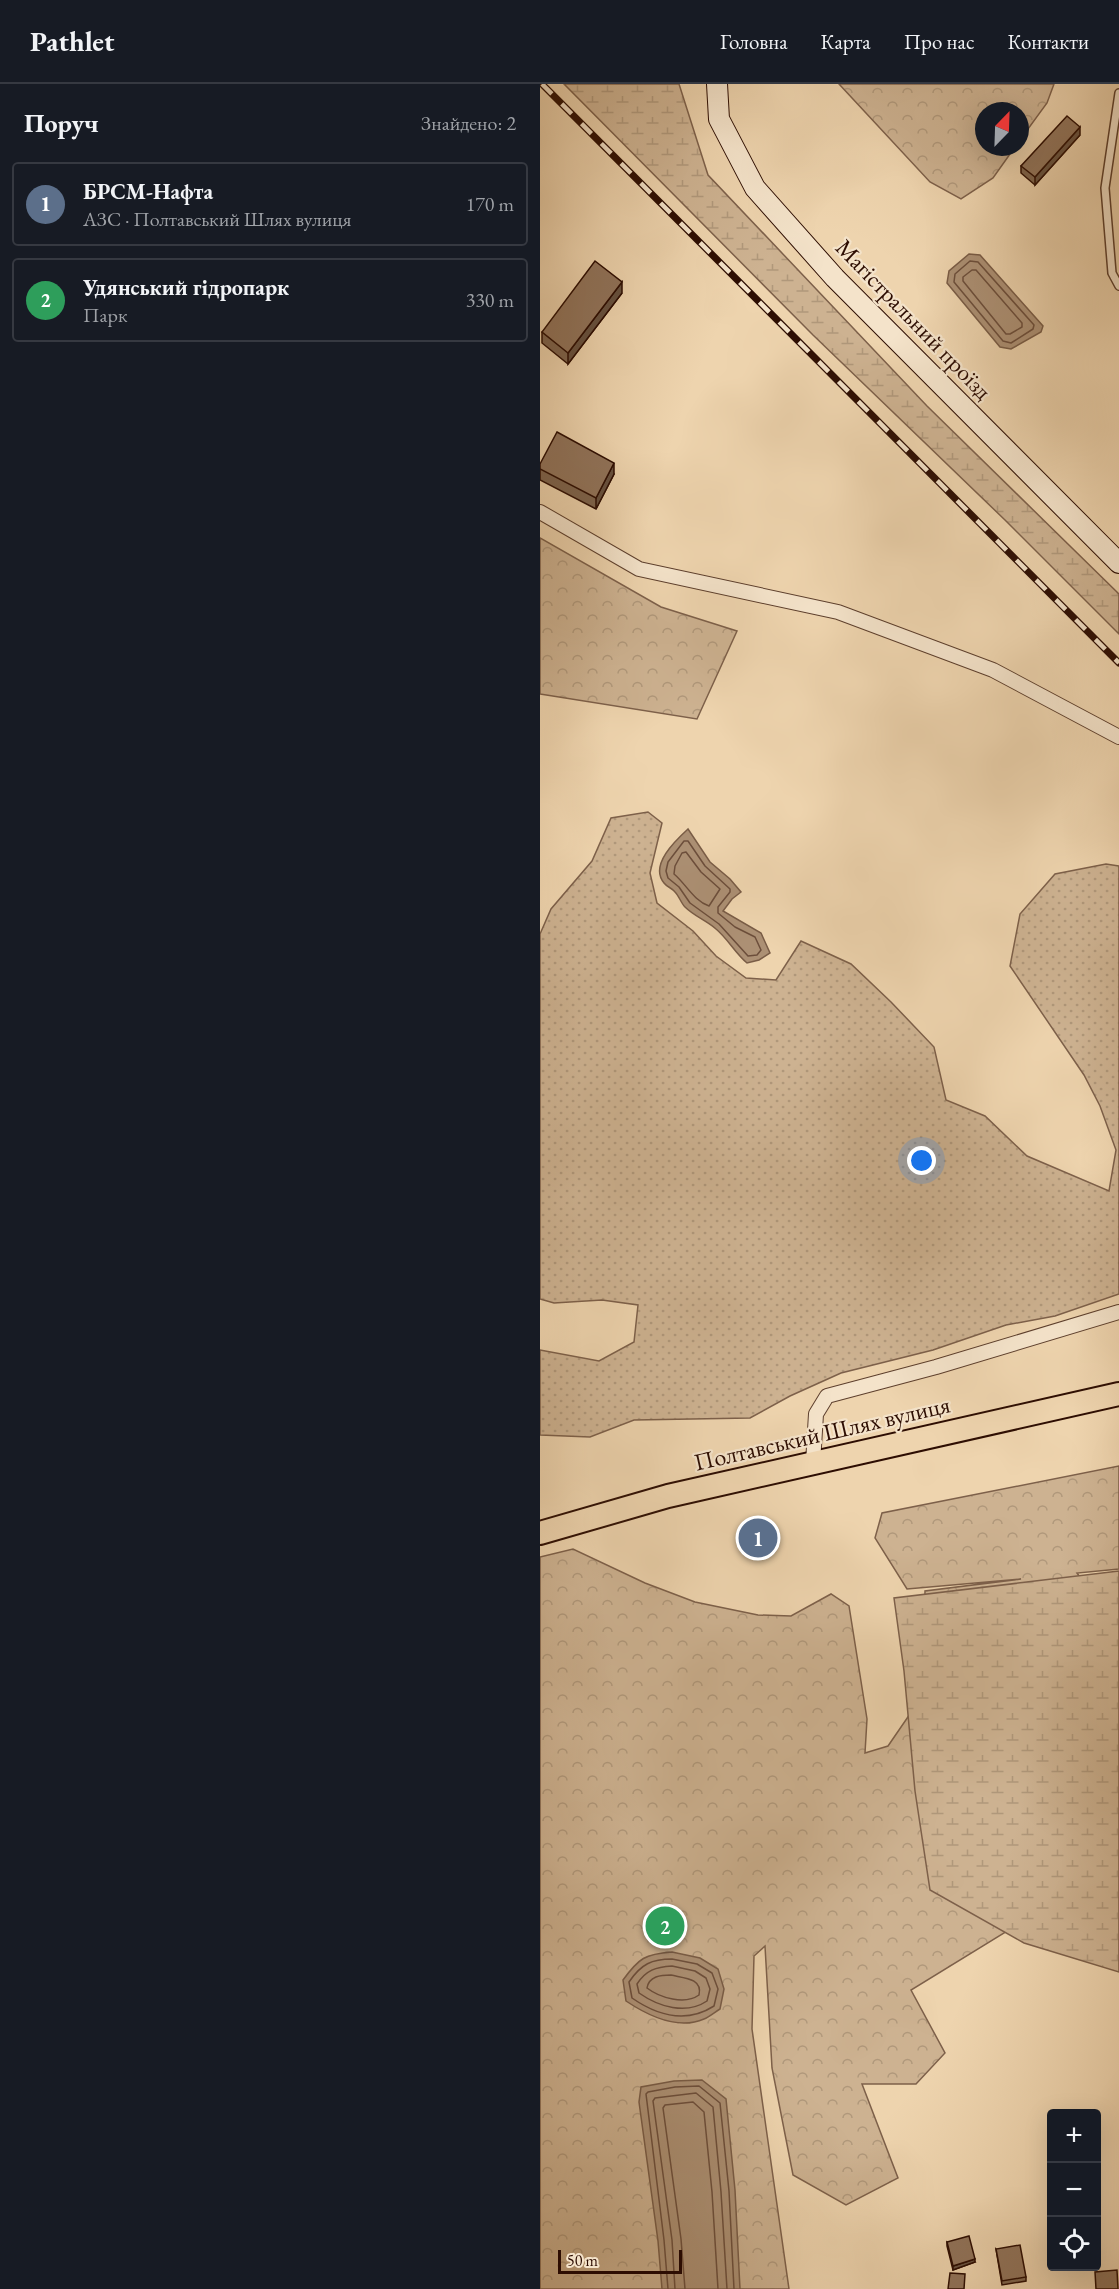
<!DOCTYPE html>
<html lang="uk">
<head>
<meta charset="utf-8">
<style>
  :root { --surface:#171b24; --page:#242831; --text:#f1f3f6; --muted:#9ea1a6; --line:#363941; --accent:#db2777 }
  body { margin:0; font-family:"EB Garamond",serif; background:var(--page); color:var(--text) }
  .controls { position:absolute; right:18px; bottom:18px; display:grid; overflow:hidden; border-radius:6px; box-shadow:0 6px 24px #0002 }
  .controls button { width:54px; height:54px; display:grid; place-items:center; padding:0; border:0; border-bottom:2px solid var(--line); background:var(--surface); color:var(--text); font:30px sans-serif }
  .compass { position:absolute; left:435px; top:18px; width:54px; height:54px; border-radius:50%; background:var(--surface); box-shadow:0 6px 24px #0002; rotate:23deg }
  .scale { position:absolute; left:18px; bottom:15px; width:124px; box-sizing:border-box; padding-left:6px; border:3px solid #2d0d02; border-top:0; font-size:16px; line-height:21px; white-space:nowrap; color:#2d0d02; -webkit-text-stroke:4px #f4e3ca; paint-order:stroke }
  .you { position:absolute; left:382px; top:1077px; width:21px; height:21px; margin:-15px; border:4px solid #fff; border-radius:50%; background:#1a73e8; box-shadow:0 0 0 9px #1a73e833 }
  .badge { display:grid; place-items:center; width:39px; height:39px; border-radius:50%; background:var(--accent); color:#fff; font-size:20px; font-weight:700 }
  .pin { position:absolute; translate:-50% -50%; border:3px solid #fff; box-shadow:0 2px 6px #0006 }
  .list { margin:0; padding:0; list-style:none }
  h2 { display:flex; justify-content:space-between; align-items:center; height:78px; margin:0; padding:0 24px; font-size:26px }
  h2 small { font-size:20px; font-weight:400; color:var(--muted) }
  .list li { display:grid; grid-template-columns:39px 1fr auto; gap:18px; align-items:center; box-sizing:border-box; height:84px; margin:0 12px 12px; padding:0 12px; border:2px solid var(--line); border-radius:6px }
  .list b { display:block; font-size:22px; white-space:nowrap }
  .list p { margin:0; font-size:20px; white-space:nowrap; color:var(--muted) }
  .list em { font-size:20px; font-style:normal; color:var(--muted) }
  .icon { flex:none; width:33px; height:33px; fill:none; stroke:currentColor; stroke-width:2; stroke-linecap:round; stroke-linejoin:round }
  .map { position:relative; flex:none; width:579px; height:2205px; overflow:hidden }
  header { display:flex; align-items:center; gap:36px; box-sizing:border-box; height:84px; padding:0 30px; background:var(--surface); border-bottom:2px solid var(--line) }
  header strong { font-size:28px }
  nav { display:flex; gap:33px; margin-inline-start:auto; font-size:21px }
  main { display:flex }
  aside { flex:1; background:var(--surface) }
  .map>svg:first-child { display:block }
  .grass { fill:url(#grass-dots); stroke:#7d604a; stroke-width:1.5 }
  .forest { fill:url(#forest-crowns); stroke:#7d604a; stroke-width:1.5 }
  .wetland { fill:url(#wetland-marsh); stroke:#7d604a; stroke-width:1.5 }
  .water { fill:#ac9074; stroke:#795c46; stroke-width:1.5 }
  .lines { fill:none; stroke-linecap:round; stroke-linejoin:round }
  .shore { stroke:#6c4e3b; stroke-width:1.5 }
  .service-casing { stroke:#5d3f2d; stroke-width:10 }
  .minor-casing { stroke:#5d3f2d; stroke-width:16 }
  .secondary-casing { stroke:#2d0d02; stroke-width:22 }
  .primary-casing { stroke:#2d0d02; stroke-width:26 }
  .service { stroke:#f4e3ca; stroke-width:7 }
  .minor { stroke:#f4e3ca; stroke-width:14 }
  .secondary { stroke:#f4e3ca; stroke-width:20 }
  .primary { stroke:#eed4ae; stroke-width:22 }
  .rail-casing { stroke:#2d0d02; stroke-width:7 }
  .rail { stroke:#f4e3ca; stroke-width:4.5; stroke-dasharray:14; stroke-linecap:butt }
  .wall { fill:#7d644e; stroke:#2d0d02; stroke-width:1.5 }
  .shaded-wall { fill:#665140; stroke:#2d0d02; stroke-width:1.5 }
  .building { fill:#91745b; stroke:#2d0d02; stroke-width:1.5 }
  .labels { text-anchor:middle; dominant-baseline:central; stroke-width:4.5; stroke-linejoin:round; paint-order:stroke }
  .street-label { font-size:24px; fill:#2d0d02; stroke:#f4e3ca }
</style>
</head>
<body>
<header>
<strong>Pathlet</strong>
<nav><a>Головна</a><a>Карта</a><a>Про нас</a><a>Контакти</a></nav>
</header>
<main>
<aside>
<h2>Поруч<small>Знайдено: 2</small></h2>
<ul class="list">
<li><span class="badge" style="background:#5c6f8a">1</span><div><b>БРСМ-Нафта</b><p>АЗС · Полтавський Шлях вулиця</p></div><em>170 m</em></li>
<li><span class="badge" style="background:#2e9e5b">2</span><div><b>Удянський гідропарк</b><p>Парк</p></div><em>330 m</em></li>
</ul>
</aside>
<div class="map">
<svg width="579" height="2205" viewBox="0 0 579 2205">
  <defs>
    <pattern id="grass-dots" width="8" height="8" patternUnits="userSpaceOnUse" patternTransform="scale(1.5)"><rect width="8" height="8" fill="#cdb291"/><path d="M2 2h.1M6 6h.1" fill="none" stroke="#b0987b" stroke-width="1.8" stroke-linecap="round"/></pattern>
    <pattern id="forest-crowns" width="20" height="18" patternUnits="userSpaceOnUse" patternTransform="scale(1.5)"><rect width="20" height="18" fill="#cdb291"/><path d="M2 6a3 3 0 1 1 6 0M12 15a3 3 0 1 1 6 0" fill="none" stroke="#b0987b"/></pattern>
    <pattern id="wetland-marsh" width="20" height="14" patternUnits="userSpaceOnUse" patternTransform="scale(1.5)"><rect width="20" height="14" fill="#cdb291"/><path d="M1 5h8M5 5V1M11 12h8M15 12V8" fill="none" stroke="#b0987b"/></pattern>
  </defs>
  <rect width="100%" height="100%" fill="#eed4ae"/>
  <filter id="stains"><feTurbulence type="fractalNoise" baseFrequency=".00333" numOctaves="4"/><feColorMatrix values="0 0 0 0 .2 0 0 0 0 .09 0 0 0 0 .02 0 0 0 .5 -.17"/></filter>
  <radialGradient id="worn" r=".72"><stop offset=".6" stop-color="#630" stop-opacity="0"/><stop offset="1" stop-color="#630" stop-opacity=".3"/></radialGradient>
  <polygon class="grass" points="108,728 122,739 110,789 117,819 153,847 176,872 206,894 236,896 261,857 311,880 351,918 394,963 406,1016 445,1032 487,1072 569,1107 576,1066 560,1022 544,991 470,882 480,830 515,790 566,780 579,782 579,1210 515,1232 466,1241 393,1266 301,1289 250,1312 210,1334 94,1336 50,1353 0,1351 0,1266 59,1277 94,1258 98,1221 62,1216 14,1219 0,1215 0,850 11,825 52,777 71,734"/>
  <g class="forest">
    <polygon points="299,0 514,0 507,19 480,56 480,27 444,27 444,63 475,63 453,94 421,115 390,98"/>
    <polygon points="0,454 121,523 197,547 157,635 0,610"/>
    <polygon points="579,1382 579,1485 537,1489 560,1520 482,1838 371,1906 405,1969 376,2000 322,2000 358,2094 306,2121 253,2091 232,1984 225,1862 214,1872 212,1945 249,2205 0,2205 0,1473 33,1465 105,1499 155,1518 218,1531 251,1532 291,1510 309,1522 327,1635 325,1669 348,1662 383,1611 385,1507 481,1495 367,1505 335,1454 342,1429"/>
  </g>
  <g class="wetland">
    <polygon points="24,0 139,0 168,91 387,322 579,510 579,550 465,436 273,251"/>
    <polygon points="579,1487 579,1888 484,1859 390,1806 375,1707 364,1587 354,1514"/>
  </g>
  <g class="water">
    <polygon points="429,170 440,171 503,242 501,248 471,265 460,263 407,199 409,187"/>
    <path d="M148,745l22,33 20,17 11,13 -9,7 -9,12 38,22 9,20 -11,7 -12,3c-12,-10 -19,-24 -31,-34 -9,-8 -22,-13 -31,-22 -4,-4 -6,-11 -10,-15 -3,-4 -8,-5 -11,-9 -15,-18 12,-43 24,-54z"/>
    <path d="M132,1868l28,6 18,11 6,20 -4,20c-5,3 -11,8 -16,10 -27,12 -57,-4 -78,-18l-3,-21c16,-22 22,-26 49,-28z"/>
    <polygon points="162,1996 186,2015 195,2106 200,2205 122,2205 118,2157 99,2018 101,2003 134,1997"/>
  </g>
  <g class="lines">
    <g class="shore">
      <polygon points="430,177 438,178 494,241 493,245 471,259 463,257 414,198 415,190"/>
      <polygon points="432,186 436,186 482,239 482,243 470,250 466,250 423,197 423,193"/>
      <polygon points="144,757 148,757 165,782 190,805 190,808 178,823 178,829 195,843 215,853 221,866 217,871 208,872 179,840 150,819 139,803 128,794 126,787 128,778"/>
      <path d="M146,768l15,20 19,17 -11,17c-15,-5 -23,-22 -35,-32l1,-8 7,-13z"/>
      <path d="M132,1875l25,5 15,9 6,16 -4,17c-28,18 -56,10 -82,-8l-3,-16c12,-18 23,-23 43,-23z"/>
      <path d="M132,1882l23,5 11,7 4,11 -3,12c-21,14 -48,6 -68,-8l-2,-9c9,-14 19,-17 35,-18z"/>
      <path d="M131,1891c12,3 32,3 28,20 -14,10 -39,3 -52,-7 2,-12 14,-13 24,-13z"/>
      <polyline points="128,2205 124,2156 106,2010 108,2008 135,2003 159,2002 180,2019 189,2107 194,2205"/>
      <polyline points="135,2205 132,2156 113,2017 115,2014 156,2009 173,2023 181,2108 187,2205"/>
      <polyline points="145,2205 141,2155 123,2024 125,2021 153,2018 164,2028 172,2108 178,2205"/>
    </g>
    <defs>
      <polyline id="service" points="579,9 565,104 572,189 579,202"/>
      <g id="minor">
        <polyline points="0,428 99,485 298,528 453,586 579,653"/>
        <polyline points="273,1379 276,1330 287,1312 396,1283 579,1228"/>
      </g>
      <polyline id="secondary" points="177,0 179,35 215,104 295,194 579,479"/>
      <polyline id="primary" points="0,1449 128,1412 579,1310"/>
    </defs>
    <use href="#service" class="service-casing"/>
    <use href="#minor" class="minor-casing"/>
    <use href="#secondary" class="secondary-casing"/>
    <use href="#primary" class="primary-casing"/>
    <use href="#service" class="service"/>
    <use href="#minor" class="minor"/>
    <use href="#secondary" class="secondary"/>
    <use href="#primary" class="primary"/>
    <defs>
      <polyline id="rail" points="2,0 579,579"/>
    </defs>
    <use href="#rail" class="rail-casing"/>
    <use href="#rail" class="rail"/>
  </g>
  <g class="wall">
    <polygon points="540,51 495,101 481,89 481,82"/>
    <polygon points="82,209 28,280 2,259 2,248"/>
    <polygon points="0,380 74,390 56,425 0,396"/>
    <polygon points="407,2158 435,2178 413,2186 407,2162"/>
    <polygon points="456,2165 486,2193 486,2197 462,2201"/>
  </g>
  <g class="shaded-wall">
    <polygon points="540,43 540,51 495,101 495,93"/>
    <polygon points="82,198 82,209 28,280 28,269"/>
    <polygon points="74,379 74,390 56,425 56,414"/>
    <polygon points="435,2175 435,2178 413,2186 413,2182"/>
  </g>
  <g class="building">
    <polygon points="527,32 540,43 495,93 481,82"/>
    <polygon points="55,177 82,198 28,269 2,248"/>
    <polygon points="17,348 74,379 56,414 0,385 0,380"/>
    <polygon points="429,2152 435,2175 413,2182 407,2158"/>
    <polygon points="480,2161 486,2193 462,2197 456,2165"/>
    <polygon points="577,2186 578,2205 556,2205 555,2188"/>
    <polygon points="410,2189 425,2190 424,2205 408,2205"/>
  </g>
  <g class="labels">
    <g class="street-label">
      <text transform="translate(374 235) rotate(46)">Магістральний проїзд</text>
      <text transform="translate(282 1349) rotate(-13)">Полтавський Шлях вулиця</text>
    </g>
  </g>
  <rect width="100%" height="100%" filter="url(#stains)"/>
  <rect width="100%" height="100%" fill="url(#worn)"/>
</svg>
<div class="controls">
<button>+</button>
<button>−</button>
<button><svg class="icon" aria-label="locate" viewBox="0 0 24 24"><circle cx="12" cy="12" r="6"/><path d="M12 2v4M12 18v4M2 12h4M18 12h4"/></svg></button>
</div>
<svg class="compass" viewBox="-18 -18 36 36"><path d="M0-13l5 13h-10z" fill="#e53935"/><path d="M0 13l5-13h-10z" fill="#9ea1a6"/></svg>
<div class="scale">50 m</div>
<div class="you"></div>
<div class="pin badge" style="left:218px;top:1454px;background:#5c6f8a">1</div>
<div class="pin badge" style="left:125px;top:1842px;background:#2e9e5b">2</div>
</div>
</main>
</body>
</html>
